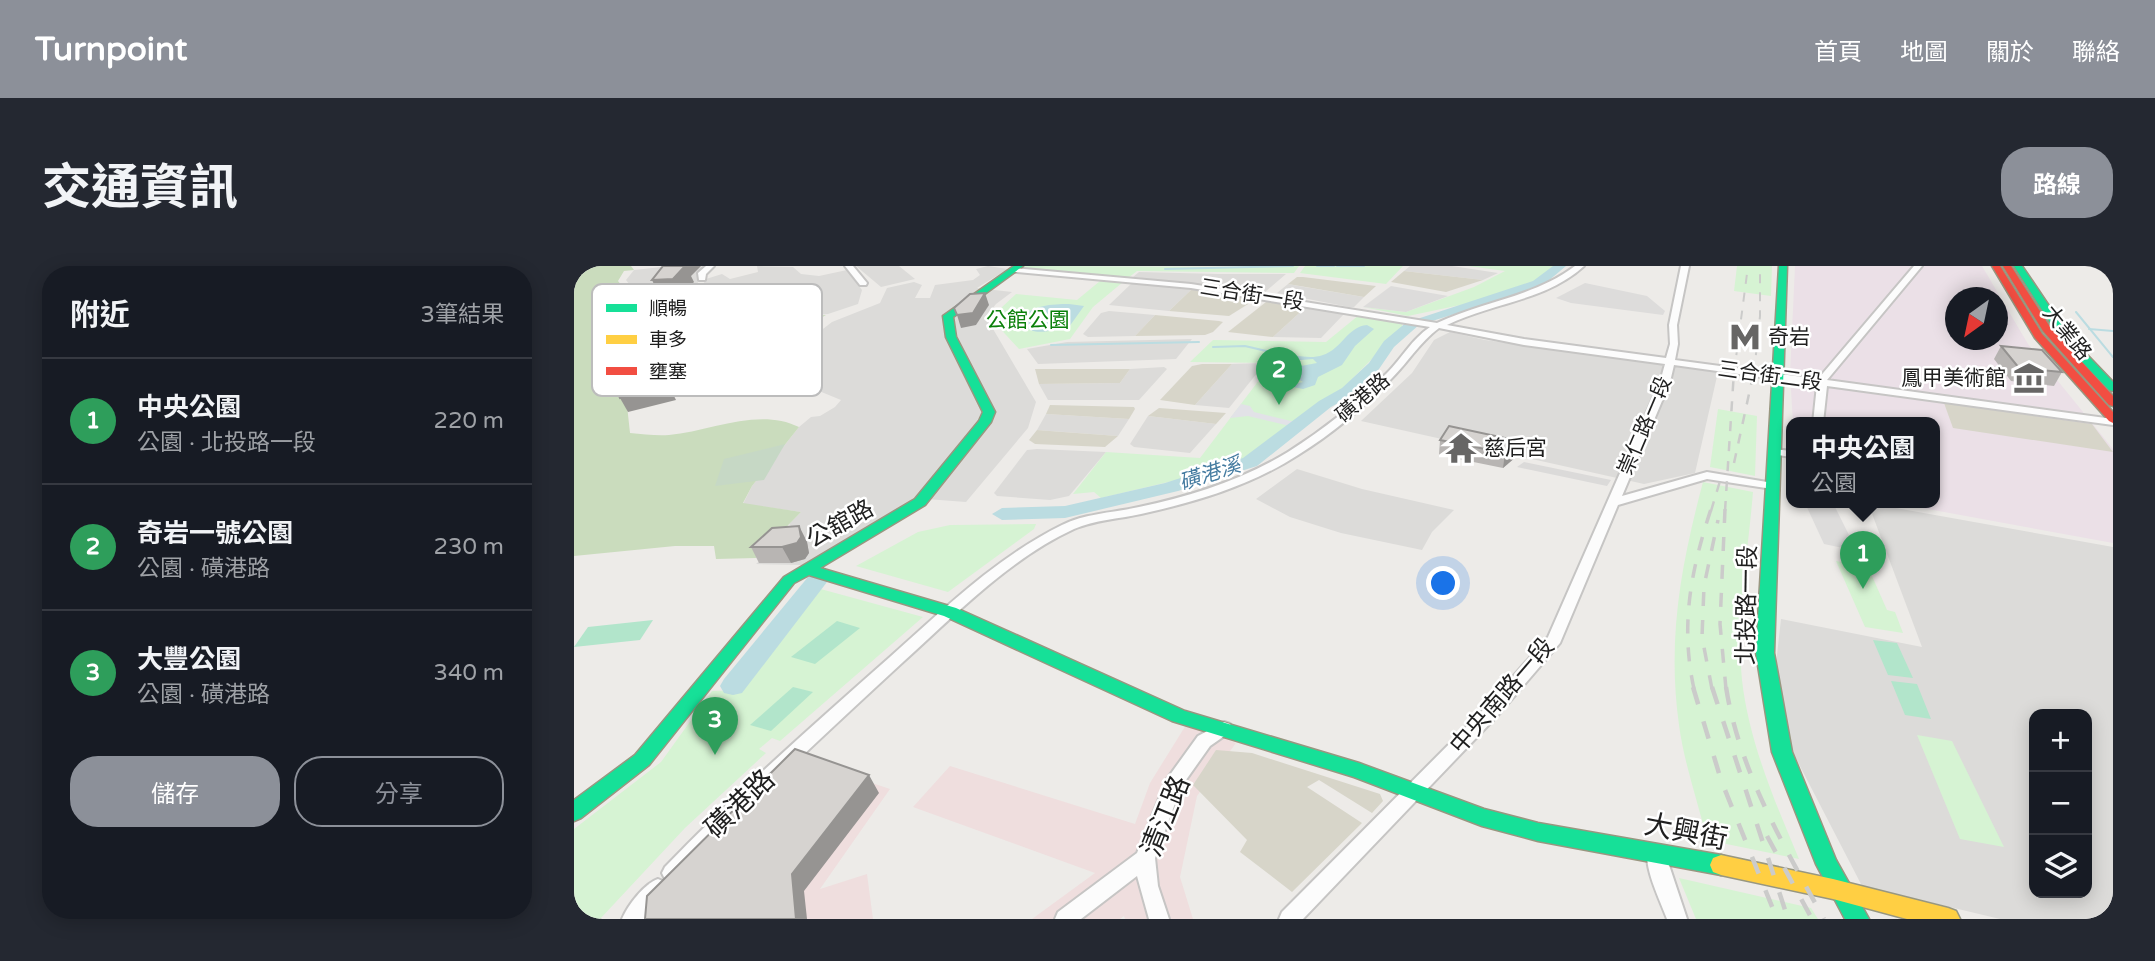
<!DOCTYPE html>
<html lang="zh-TW">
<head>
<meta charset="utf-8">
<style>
  :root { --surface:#171b24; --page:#242831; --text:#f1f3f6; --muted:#9ea1a6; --line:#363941; --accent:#8c9099 }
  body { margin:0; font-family:"Varela Round","Noto Sans TC",sans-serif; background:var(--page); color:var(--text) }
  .controls { position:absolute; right:21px; bottom:21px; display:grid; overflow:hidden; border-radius:14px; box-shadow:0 4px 18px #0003 }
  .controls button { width:63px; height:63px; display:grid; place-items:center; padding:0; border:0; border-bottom:2px solid var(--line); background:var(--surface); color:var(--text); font:35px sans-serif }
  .compass { position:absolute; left:1371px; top:21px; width:63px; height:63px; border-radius:50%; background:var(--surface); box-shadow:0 4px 18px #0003; rotate:213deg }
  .you { position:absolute; left:870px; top:318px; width:24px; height:24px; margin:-18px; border:5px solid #fff; border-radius:50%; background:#1a73e8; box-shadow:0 0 0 10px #1a73e833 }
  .badge { display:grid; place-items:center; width:46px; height:46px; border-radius:50%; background:var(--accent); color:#fff; font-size:23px; font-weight:700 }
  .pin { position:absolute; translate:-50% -58px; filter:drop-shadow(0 2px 4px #0008) }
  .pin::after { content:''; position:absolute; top:37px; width:24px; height:21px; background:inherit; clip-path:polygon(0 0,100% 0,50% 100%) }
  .popup { position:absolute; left:1212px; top:151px; width:154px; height:91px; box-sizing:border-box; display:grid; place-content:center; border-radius:14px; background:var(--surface); filter:drop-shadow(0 2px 5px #0005); font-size:23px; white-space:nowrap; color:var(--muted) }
  .popup b { font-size:26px; color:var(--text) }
  .popup::after { content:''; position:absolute; left:50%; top:100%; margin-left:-14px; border:14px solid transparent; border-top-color:var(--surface) }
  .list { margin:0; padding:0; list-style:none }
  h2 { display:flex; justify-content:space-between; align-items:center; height:91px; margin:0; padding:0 28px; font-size:30px }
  h2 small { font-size:23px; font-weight:400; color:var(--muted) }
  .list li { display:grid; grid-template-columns:46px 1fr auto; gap:21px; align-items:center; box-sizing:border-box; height:126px; padding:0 28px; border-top:2px solid var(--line) }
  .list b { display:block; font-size:26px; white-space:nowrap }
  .list p { margin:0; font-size:23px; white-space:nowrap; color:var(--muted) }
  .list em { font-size:23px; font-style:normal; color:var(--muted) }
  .actions { display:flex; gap:14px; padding:21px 28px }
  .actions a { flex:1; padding:16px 0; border:2px solid var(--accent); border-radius:28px; text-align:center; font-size:24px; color:var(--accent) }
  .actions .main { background:var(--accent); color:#fff }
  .icon { flex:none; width:38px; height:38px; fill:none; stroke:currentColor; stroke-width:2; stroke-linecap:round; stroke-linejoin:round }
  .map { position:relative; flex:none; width:1539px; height:653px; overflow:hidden; border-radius:28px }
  header { display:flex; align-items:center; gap:42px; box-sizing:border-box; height:98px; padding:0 35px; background:var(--accent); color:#fff }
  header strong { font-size:33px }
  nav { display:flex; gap:38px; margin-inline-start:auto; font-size:24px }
  .intro { display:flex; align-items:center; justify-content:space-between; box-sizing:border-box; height:168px; padding:0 42px }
  h1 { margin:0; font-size:49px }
  .button { padding:18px 32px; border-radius:28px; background:var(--accent); color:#fff; font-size:24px; font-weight:700 }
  main { display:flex; gap:42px; padding:0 42px }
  aside { flex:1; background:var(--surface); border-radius:28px; box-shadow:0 4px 18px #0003 }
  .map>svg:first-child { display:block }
  .residential { fill:#dcdbd9; fill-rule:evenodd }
  .commercial { fill:#efdede }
  .industrial { fill:#ebe0e7; fill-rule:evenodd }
  .religious { fill:#dbdad9 }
  .construction { fill:#d7d5c9 }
  .forest { fill:#cadcbd }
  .cemetery { fill:#c6d8c5 }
  .park { fill:#d6f3d3 }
  .pitch { fill:#b2e5cb }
  .parking { fill:#dddcdb }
  .plaza { fill:#e2e2e7 }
  .water { fill:#bbdce1 }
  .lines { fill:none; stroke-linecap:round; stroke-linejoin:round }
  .stream { stroke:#bbdce1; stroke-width:2 }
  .river { fill:#bbdce1; fill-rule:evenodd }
  .street-casing { stroke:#c6c5c4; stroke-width:4 }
  .fast-casing { stroke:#989780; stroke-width:3 }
  .slow-casing { stroke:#989780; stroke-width:3 }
  .jam-casing { stroke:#989780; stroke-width:3 }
  .street { fill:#fcfcfc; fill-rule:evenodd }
  .fast { fill:#16e098; fill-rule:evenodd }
  .slow { fill:#ffcf43; fill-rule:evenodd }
  .jam { fill:#f24e42; fill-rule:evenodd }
  .rail-far3 { stroke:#cbcbca; stroke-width:2; stroke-dasharray:9 9; stroke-linecap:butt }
  .rail-far2 { stroke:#cbcbca; stroke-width:2.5; stroke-dasharray:10 10; stroke-linecap:butt }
  .rail-far1 { stroke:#cbcbca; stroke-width:3.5; stroke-dasharray:14 14; stroke-linecap:butt }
  .rail { stroke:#cbcbca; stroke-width:4.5; stroke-dasharray:18 18; stroke-linecap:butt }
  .wall { fill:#b8b5b3 }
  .shaded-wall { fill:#969492 }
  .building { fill:#d6d3d0; stroke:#969492; stroke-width:2 }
  .labels { text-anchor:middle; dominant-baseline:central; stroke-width:5; stroke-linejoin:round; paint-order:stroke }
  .far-street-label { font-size:21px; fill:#1f1f1f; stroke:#fff }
  .far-park-label { font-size:21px; fill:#0b800a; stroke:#fff }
  .far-poi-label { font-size:21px; fill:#1f1f1f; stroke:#fff; text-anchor:start }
  .far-water-label { font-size:21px; font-style:italic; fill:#447ba0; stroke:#fff }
  .street-label { font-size:24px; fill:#1f1f1f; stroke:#fff }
  .near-street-label { font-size:28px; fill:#1f1f1f; stroke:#fff }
  .key { fill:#fff; stroke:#bcbcbc; stroke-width:2 }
  .key-label { font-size:19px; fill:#1f1f1f }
</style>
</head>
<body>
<header>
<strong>Turnpoint</strong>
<nav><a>首頁</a><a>地圖</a><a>關於</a><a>聯絡</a></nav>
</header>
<div class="intro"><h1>交通資訊</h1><a class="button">路線</a></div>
<main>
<aside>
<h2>附近<small>3筆結果</small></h2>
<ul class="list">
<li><span class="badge" style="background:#2e9e5b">1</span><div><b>中央公園</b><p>公園 · 北投路一段</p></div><em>220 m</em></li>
<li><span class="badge" style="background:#2e9e5b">2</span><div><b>奇岩一號公園</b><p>公園 · 磺港路</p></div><em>230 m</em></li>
<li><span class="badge" style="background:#2e9e5b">3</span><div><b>大豐公園</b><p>公園 · 磺港路</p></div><em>340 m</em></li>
</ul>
<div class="actions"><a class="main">儲存</a><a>分享</a></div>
</aside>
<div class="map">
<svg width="1539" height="653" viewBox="0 0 1539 653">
  <rect width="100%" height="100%" fill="#edebe8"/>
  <g class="residential">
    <polygon points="97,0 133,0 117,29 142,37 130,53 88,56 87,52 99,39 73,41 52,14 60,4"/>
    <polygon points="183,0 219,1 227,8 245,10 273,4 288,24 284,38 254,48 187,53 177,52 167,40 132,28 127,22 132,13 148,8 156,13 184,6"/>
    <polygon points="282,0 325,0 341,13 307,21"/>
    <polygon points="414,0 434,3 403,22 438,26 422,38 412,51 462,136 454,162 392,236 339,232 322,250 228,299 182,298 220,263 215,258 227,246 169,238 178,220 225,161 237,151 246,150 261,141 267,134 245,125 224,125 216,113 223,83 258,56 306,37 313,22 340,16 348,19 341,32 356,32 361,19 399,14 406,9 402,3"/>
    <polygon points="836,0 878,0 924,7 909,14 830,5"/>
    <polygon points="565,6 644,8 712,8 691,26 559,11"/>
    <polygon points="558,17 618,23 595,45 535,39"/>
    <polygon points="714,18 730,21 790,31 780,41 775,41 703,27"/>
    <polygon points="733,40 771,47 747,72 699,71"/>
    <polygon points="535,45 581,49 561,70 514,71 509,68 527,47"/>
    <polygon points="876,66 911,74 1144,106 1121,207 1070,218 787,155 838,107 860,74"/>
    <polygon points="618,73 602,93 464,98 453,83 493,76"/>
    <polygon points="686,97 688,101 655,142 621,139 658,98"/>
    <polygon points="590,101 593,103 565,134 474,134 465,118 546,117 556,103"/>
    <polygon points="472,148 555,153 544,170 463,164"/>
    <polygon points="574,150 642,158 616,187 560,181 556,178"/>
    <polygon points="453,184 463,183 532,186 495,230 476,234 423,230 420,227"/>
    <polygon points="723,203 788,223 880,244 858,266 848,284 767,267 716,251 682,233"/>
    <path d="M1294,237l245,44v372h-113l-138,-33 -75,-145 -11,-77 5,-45 141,28zM1460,448h53v179h-53z"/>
  </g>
  <g class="commercial">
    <polygon points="612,459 662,477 623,530 606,611 619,653 551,653 550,650 546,653 458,653 521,607 339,541 376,500 561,558 576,517"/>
    <polygon points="229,494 316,523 246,623 293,608 299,653 72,653"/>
  </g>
  <path class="industrial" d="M1221,0h187l46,78 85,105v94l-218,-40h40v-80h-142l-3,-49zM1381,32h42v42h-42z"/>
  <polygon class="religious" points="950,196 1037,214 1033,220 943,201"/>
  <g class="construction">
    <polygon points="830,5 909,14 872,26 817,16"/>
    <polygon points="723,11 729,11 802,20 790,31 714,18"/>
    <polygon points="618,23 679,31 679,35 655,50 595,45"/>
    <polygon points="699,34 733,40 699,71 654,66 692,36"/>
    <polygon points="581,49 645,55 649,56 639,66 631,69 561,70"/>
    <polygon points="628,98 658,98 621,139 586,134 618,100"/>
    <polygon points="461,103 556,103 546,117 465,118"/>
    <polygon points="1370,137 1518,158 1539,186 1379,162"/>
    <polygon points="476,139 560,141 561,143 555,153 472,148"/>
    <polygon points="585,142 652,147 642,158 574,150"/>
    <polygon points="463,164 489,166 544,170 531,181 461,178 455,174"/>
    <polygon points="642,484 678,487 806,528 809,535 798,547 745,514 733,521 788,557 718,626 666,586 673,574 619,519"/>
  </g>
  <path class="forest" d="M0,0h57l3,4 -10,1 -6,10 37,47 93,-14 1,5 10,1 67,-5 -71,40h-66l-51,8 -9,7v23l-3,3 4,37c13,1 26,3 39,2 42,-4 90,-28 130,-8l-47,59 -9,17 58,9 -45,46 -40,1 -2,-13h-39l-101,10z"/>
  <polygon class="cemetery" points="211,178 190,214 141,220 150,193"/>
  <g class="park">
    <polygon points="450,0 687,1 725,0 720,7 563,5 554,12 447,2"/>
    <polygon points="731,0 829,0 812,18 726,7"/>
    <polygon points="894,0 980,0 958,17 896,37 834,50 789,41 832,46 900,21 931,5"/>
    <polygon points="1163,0 1198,0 1197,30 1160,25"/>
    <polygon points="526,15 549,16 519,41 496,73 445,83 421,57 427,42 442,28 503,34"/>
    <polygon points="785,49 828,55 828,63 767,124 751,133 688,186 653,202 527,232 520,226 499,228 532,186 626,192 698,97 616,96 639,74 752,76"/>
    <polygon points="1144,143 1183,150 1181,210 1136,201"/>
    <path d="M1129,216l50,10c-5,61 -17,126 -11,188 7,62 33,122 57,179l-92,-19c-9,-38 -23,-77 -28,-115 -12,-86 2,-160 24,-243z"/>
    <polygon points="462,258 460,263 374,326 282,300 344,266 376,259"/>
    <polygon points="1262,295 1294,301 1313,344 1321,346 1329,367 1291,361"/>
    <polygon points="243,322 349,351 206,475 198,472 185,483 192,487 111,562 26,653 0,653 0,563 87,496 138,425 169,424"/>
    <polygon points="1343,469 1378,475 1430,581 1386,573"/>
    <polygon points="1105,612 1237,642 1244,653 1122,653"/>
  </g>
  <g class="pitch">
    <polygon points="79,354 66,374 0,381 14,361"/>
    <polygon points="263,355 286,362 241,398 217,391"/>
    <polygon points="1299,374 1323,377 1339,412 1314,409"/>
    <polygon points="1317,415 1343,418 1357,453 1331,449"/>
    <polygon points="219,421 239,426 197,465 176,459"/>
  </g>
  <g class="parking">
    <polygon points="1011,17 1073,30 1091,45 1089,49 997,37 982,32"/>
    <polygon points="817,20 874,30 832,46 789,41"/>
    <polygon points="1231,237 1259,237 1283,285 1250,278"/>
  </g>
  <polygon class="plaza" points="667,138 676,140 680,146 725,157 720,161 674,150 656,152"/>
  <g class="water">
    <path d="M495,38l15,2 -15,21c-16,2 -39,13 -48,-7 8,-15 32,-16 48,-16z"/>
    <path d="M793,59l7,4 -19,17 -13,19 -24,12 -3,8 -12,4 -15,-3 15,-4 -8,-5 6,-5 -11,-4 27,-5 -4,-4 -23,2 -11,-7c15,0 30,6 44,1 19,-6 24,-28 44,-30z"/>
  </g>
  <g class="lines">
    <g class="stream">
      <polyline points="743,0 760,0"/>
      <polyline points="763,0 790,0"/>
      <polyline points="591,3 719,0"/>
      <polyline points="1502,46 1539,91"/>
      <polyline points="1515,63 1539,65"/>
      <polyline points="477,79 625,76"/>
      <polyline points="639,81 671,80 705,88"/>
    </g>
    <g class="river">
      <polygon points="979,0 992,0 967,21 855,56 843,53 959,15"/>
      <polygon points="834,55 846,58 820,81 805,103 780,128 757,141 683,200 604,225 491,252 428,254 418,248 428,242 491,240 591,217 669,192 745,135 768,122 795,97 810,75"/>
      <polygon points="242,309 253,316 168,427 159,429 150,427 146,420 150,413 234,311"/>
    </g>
    <defs>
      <g id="street">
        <polygon points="132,0 140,0 132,8 131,14 125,14 124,7"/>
        <polygon points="271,0 279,0 293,17 292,19 286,19"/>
        <path d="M1001,0h9c-38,35 -93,37 -137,59l77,14 142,19 4,-14 -1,-19 12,-59h8l-12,59 1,19 -3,16 143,19 96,-113h8l-95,114 286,39v6l-286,-39 -4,37h-10l4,-38 -143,-20 -4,17 -48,114 85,-24 72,12v6l-72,-11 -89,26 -58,138 -61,71 -196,205h-24l3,-7 205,-206 61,-69 112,-255 5,-18 -141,-19 -85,-17c-19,14 -31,34 -47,50 -28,29 -60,56 -94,77 -48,31 -102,47 -157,59 -23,5 -46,6 -67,15 -65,30 -119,86 -171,133 -77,71 -153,141 -224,217l-7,3 -7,-3 -3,-6 3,-6c71,-74 148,-142 225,-210 53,-47 107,-100 172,-132 24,-12 51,-12 77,-18 52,-11 103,-27 149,-55 35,-22 69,-49 99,-79 15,-15 25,-34 43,-46l-239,-39 -174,-16h-3v-4l177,16 246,39c46,-22 97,-26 138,-57z"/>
        <polygon points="1201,183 1217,185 1217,191 1197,188 1195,186"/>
        <polygon points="650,456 656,458 658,462 656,466 636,480 607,521 581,592 584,620 595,653 575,653 563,610 507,653 481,653 484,646 563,587 593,513 624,470"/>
        <path d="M1082,579l7,2 24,72h-20c-6,-17 -26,-56 -18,-72z"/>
        <path d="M84,613l7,3 3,6 -23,31h-23c6,-14 22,-35 36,-40z"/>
      </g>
      <g id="fast">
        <polygon points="440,0 449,0 379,51 382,71 421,146 417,156 351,239 246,302 382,342 611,445 785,497 910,543 964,557 1147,589 1155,592 1158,599 1155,606 1147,609 964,575 908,560 780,511 598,455 370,350 235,309 220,317 75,499 7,552 0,555 0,534 61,489 210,311 341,233 405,155 409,146 372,71 369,50"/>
        <polygon points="1205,0 1213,0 1200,387 1218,486 1262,594 1295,653 1271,653 1242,598 1198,486 1182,387"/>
        <polygon points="1440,0 1448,0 1496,71 1539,116 1539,125 1535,124 1488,75"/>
      </g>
      <polygon id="slow" points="1147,589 1259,613 1374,642 1382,645 1386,653 1333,653 1259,633 1147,609 1139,606 1136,599 1139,592"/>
      <g id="jam">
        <polygon points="1418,0 1426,0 1468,68 1539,146 1539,157 1535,155 1461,72"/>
        <polygon points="1429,0 1437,0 1476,61 1539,130 1539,140 1535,139 1469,65"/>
      </g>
    </defs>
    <use href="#street" class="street-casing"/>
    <use href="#fast" class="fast-casing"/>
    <use href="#slow" class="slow-casing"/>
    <use href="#jam" class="jam-casing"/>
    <use href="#street" class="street"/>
    <use href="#fast" class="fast"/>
    <use href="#slow" class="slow"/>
    <use href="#jam" class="jam"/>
    <g class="rail-far3">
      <polyline points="1160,107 1174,0"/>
      <polyline points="1180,107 1186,50 1186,0"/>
    </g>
    <g class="rail-far2">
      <polyline points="1160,197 1180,105"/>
      <polyline points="1137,245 1146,215"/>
      <polyline points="1151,245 1160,105"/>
    </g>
    <g class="rail-far1">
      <polyline points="1151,243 1146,358 1152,423"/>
      <path d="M1120,423c-14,-64 -3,-119 17,-180"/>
      <polyline points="1138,423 1128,371 1130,320 1144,254"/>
    </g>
    <g class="rail">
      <polyline points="1119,421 1147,514 1203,653"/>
      <polyline points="1138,421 1214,653"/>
      <path d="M1152,421c13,83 58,159 98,232"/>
      <polyline points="1193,570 1238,653"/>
    </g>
  </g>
  <g class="wall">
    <polygon points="1427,80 1488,106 1480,120 1437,115 1420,93"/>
    <polygon points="866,174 945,175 943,190 929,202 865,189"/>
    <polygon points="225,260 233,276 235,287 231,293 217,297 185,297 177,281"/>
  </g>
  <g class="shaded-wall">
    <polygon points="103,0 127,0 117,10 120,16 107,30 86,31 78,14"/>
    <polygon points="411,27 415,39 402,59 387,62 383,49"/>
    <polygon points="88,106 102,134 54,146 46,132"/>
    <polygon points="945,175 943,190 929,202 931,187"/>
    <polygon points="225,260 233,276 235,287 231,293 217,297 208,281"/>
    <polygon points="295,509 305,527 230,625 233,653 222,653 218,608"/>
  </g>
  <g class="building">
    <polygon points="89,0 111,0 99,13 78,14"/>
    <polygon points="411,27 399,47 383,49 380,42 396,28"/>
    <polygon points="1427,80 1468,84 1488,106 1445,102"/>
    <polygon points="88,106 94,120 46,132 40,117"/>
    <polygon points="875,160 945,175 931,187 866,174"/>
    <polygon points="225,260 227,271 223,277 208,281 177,281 198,262"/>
    <polygon points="221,483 295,509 218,608 222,653 71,653 73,630"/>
  </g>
  <defs>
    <symbol id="metro-bare" viewBox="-9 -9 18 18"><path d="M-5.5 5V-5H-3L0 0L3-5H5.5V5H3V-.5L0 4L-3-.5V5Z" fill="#676665" stroke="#fff" stroke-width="2.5" paint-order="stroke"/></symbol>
    <symbol id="museum-bare" viewBox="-9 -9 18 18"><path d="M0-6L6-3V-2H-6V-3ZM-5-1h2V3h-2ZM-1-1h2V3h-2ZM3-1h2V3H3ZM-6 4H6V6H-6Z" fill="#676665" stroke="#fff" stroke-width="2.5" paint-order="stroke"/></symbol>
    <symbol id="temple-bare" viewBox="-9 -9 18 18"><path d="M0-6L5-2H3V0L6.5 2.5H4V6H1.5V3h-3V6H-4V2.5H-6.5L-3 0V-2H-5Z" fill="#676665" stroke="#fff" stroke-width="2.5" paint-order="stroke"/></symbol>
  </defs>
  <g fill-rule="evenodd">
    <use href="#metro-bare" x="1149" y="49" width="44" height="44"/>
    <use href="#museum-bare" x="1433" y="90" width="44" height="44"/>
    <use href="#temple-bare" x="865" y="160" width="44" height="44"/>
  </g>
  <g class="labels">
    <g class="far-street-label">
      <text transform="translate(678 29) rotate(9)">三合街一段</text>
      <text transform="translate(1493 67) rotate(51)">大業路</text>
      <text transform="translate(1196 110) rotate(8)">三合街二段</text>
      <text transform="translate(789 132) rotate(-41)">磺港路</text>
      <text transform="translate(1071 160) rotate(-67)">崇仁路一段</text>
    </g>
    <g class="far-park-label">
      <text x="454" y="54">公館公園</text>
    </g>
    <g class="far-poi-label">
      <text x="1194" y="71">奇岩</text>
      <text x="1432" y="112" text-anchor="end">鳳甲美術館</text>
      <text x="910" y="182">慈后宮</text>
    </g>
    <g class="far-water-label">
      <text transform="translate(636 208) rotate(-18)">磺港溪</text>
    </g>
    <g class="street-label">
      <text transform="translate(266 258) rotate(-29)">公舘路</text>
      <text transform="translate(1173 339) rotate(-89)">北投路一段</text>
      <text transform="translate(928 430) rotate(-49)">中央南路一段</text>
    </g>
    <g class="near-street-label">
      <text transform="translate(166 538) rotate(-44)">磺港路</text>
      <text transform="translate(592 550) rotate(-68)">清江路</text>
      <text transform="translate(1112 566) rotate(11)">大興街</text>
    </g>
  </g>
  <rect x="18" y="18" width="230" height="112" rx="10" class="key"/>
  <rect x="32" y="38" width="31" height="8" fill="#16e098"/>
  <rect x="32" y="69" width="31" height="9" fill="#ffcf43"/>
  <rect x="32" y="101" width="31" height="8" fill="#f24e42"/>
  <g class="key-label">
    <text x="75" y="49">順暢</text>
    <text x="75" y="80">車多</text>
    <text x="75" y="112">壅塞</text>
  </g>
</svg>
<div class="controls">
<button>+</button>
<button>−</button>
<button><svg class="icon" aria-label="layers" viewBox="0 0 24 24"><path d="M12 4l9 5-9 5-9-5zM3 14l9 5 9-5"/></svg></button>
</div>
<svg class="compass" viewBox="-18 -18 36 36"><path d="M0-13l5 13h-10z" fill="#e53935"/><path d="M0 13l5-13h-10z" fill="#9ea1a6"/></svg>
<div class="you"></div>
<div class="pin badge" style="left:1289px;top:323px;background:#2e9e5b">1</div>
<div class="popup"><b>中央公園</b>公園</div>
<div class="pin badge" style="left:705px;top:139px;background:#2e9e5b">2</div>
<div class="pin badge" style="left:141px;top:489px;background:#2e9e5b">3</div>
</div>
</main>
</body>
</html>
